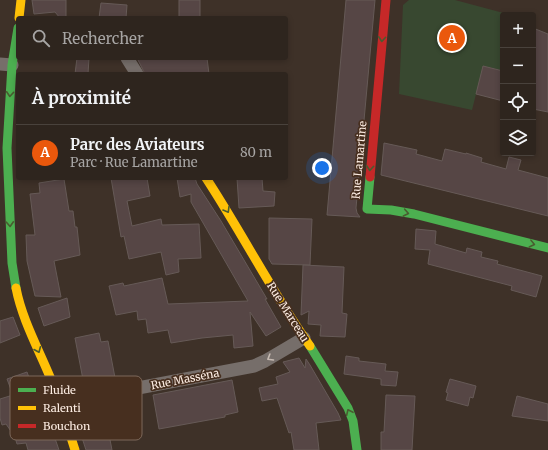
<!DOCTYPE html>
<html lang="fr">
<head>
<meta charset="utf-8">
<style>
  :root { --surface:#2e251e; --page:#362d27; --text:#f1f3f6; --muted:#a7a5a4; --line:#49423c; --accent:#ea580c }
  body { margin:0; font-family:Merriweather,serif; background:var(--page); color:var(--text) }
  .controls { position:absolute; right:12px; top:12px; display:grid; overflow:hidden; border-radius:4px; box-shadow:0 2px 6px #0003 }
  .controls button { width:36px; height:36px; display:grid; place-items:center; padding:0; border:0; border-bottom:1px solid var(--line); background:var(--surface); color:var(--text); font:20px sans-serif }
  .you { position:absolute; left:322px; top:168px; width:14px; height:14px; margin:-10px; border:3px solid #fff; border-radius:50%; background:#1a73e8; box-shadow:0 0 0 6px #1a73e833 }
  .badge { display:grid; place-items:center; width:26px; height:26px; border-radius:50%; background:var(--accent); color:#fff; font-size:13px; font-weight:700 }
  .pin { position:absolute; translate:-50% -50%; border:2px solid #fff; box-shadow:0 1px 4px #0006 }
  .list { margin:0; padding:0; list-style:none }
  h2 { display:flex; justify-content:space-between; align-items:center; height:52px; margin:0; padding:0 16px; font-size:17px }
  h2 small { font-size:13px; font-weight:400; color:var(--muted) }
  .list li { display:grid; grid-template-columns:26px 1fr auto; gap:12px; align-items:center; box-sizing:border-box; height:56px; padding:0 16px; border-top:1px solid var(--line) }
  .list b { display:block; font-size:15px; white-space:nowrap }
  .list p { margin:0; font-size:13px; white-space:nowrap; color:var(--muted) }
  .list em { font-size:13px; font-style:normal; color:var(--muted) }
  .icon { flex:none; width:22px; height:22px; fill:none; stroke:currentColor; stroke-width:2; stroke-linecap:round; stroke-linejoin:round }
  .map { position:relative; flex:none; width:548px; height:450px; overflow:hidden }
  .search { position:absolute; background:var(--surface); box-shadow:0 2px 6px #0003; left:16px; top:16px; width:272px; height:44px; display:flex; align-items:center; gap:10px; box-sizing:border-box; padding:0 14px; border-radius:4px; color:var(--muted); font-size:15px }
  .panel { position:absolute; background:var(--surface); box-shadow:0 2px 6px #0003; left:16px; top:72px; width:272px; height:108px; border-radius:4px }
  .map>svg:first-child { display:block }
  .green { fill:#384830 }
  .building { fill:#564645; stroke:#665a57 }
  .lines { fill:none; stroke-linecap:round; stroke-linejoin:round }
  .street { stroke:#766e6a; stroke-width:13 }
  .fast { stroke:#4caf50; stroke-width:9 }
  .slow { stroke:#ffc107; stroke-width:9 }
  .jam { stroke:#c62828; stroke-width:9 }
  .oneway { stroke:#495c30 }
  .oneway2 { stroke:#c6bab2 }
  .labels { text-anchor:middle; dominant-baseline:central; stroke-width:3.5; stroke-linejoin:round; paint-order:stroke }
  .street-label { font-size:11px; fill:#fcece2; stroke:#472f1f }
  .key { fill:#472f1f; stroke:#7d685a; stroke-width:1 }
  .key-label { font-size:11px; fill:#fcece2 }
</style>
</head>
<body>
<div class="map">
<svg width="548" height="450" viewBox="0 0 548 450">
  <rect width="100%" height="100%" fill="#3e3128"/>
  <polygon class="green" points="409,0 455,0 511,15 503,15 503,61 501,70 483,66 472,110 399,94 403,5"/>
  <g class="building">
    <polygon points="32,0 66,0 66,18 60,18 55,12 34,14"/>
    <rect x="179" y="0" width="21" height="18"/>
    <polygon points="346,0 375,0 356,208 357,213 360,217 327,215"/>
    <polygon points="101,3 127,5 126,18 99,18"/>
    <polygon points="533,28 548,34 548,112 533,109"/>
    <polygon points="77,58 89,58 88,74 75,74"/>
    <polygon points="137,58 207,58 209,74 145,74"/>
    <polygon points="483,66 503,71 503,101 476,94"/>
    <polygon points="384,143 417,150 416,154 442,161 445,149 466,154 466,153 482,158 481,162 506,169 509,157 521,160 518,170 548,178 548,216 381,175"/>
    <polygon points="111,178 147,178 150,196 127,201 132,226 161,219 162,225 199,224 201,258 178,259 179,272 166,275 161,252 129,259 124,236 121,237"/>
    <polygon points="177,178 195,178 197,184 221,221 267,299 265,299 281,327 266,336 250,312 253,346 234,348 233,335 202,338 171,343 168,330 148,333 146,319 138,320 137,311 116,315 109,286 123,283 124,286 162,278 168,304 248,301 191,202 191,194 180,197"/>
    <polygon points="237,178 262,178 263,191 275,192 274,206 239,208"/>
    <polygon points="64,179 69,211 73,211 75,227 77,227 80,255 54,261 61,297 35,296 27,261 26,235 35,235 30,194 40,193 39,183"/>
    <polygon points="269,218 312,219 310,265 272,264 269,259"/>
    <polygon points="416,229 436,231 435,244 466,253 467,248 482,252 481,257 498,261 497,264 542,276 536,297 511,290 512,286 428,264 430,250 415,249"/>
    <polygon points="303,265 344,267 342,313 347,314 345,337 320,336 321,325 308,324 309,311 301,315"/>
    <polygon points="67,298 70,317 44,326 38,308"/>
    <polygon points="13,317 20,335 0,343 0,321"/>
    <polygon points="99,333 101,342 108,341 116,383 112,384 113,385 85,390 75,338"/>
    <polygon points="346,356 359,358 359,361 386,364 385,371 398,372 396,386 381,385 381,379 344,374"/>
    <polygon points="299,358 305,368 306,359 310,365 338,413 341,420 316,423 319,450 294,450 291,432 289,433 277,398 262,401 259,388 278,384 276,377 290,372 283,362"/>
    <polygon points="27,372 36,397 40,395 59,450 28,450 26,443 17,444 15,437 6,424 2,425 0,418 0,399 13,395 7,379"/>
    <polygon points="450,379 476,386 473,398 470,397 468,406 446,400 448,393 446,392"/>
    <polygon points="232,380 238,412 225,415 225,417 159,429 153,395"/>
    <polygon points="386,395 415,396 412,450 381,450 381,432 384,432"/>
    <polygon points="517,396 548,404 548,421 512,416"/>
    <polygon points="115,400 117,412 105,414 112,450 86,450 74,413 76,410 88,407 88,406"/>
  </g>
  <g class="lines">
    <g class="street">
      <polyline points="127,58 137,74"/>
      <polyline points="0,64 12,65"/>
      <polyline points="59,403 254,366 265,361 304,338"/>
    </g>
    <g class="fast">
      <polyline points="370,177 367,209 391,210 414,214 548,248"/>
      <polyline points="16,288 12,263 7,148 12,65 18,28"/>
      <polyline points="310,346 348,408 353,421 357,450"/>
    </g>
    <g class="slow">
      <polyline points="19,18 21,0"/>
      <path d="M206,178c36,55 66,114 104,168"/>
      <path d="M16,288c6,31 22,60 34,89 11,23 17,49 25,73"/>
    </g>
    <polyline class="jam" points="370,177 386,0"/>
  </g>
  <defs><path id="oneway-chevron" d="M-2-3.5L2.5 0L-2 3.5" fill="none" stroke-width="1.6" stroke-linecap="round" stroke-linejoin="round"/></defs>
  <g class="oneway">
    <use href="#oneway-chevron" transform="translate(382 39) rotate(95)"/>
    <use href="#oneway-chevron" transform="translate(10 94) rotate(94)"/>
    <use href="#oneway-chevron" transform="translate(370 168) rotate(95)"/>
    <use href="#oneway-chevron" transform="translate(227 210) rotate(59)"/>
    <use href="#oneway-chevron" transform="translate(406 213) rotate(11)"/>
    <use href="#oneway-chevron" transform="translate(10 224) rotate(87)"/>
    <use href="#oneway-chevron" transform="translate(532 244) rotate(14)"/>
    <use href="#oneway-chevron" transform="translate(38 350) rotate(67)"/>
    <use href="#oneway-chevron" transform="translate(349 412) rotate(-115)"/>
  </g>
  <use class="oneway2" href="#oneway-chevron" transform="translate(270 358) rotate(149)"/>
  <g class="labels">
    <g class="street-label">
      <text transform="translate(359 160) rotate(-85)">Rue Lamartine</text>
      <text transform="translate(288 312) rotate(58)">Rue Marceau</text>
      <text transform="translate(185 379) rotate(-11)">Rue Masséna</text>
    </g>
  </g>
  <rect x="10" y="376" width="132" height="64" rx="6" class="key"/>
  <rect x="18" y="388" width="18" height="4" fill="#4caf50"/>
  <rect x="18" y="406" width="18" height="4" fill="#ffc107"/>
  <rect x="18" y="424" width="18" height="4" fill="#c62828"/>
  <g class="key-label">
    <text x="43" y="394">Fluide</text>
    <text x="43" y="412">Ralenti</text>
    <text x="43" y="430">Bouchon</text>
  </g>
</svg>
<div class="controls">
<button>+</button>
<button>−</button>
<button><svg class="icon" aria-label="locate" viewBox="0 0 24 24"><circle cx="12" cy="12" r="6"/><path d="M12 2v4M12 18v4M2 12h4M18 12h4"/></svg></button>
<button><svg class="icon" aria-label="layers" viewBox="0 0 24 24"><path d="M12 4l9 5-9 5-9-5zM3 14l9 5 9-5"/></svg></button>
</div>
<div class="you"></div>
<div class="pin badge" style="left:452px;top:38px">A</div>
<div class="search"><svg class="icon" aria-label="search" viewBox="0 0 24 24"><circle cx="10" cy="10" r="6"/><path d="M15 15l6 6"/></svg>Rechercher</div>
<section class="panel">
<h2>À proximité<small></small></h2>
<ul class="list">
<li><span class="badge">A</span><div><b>Parc des Aviateurs</b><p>Parc · Rue Lamartine</p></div><em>80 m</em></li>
</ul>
</section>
</div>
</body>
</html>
